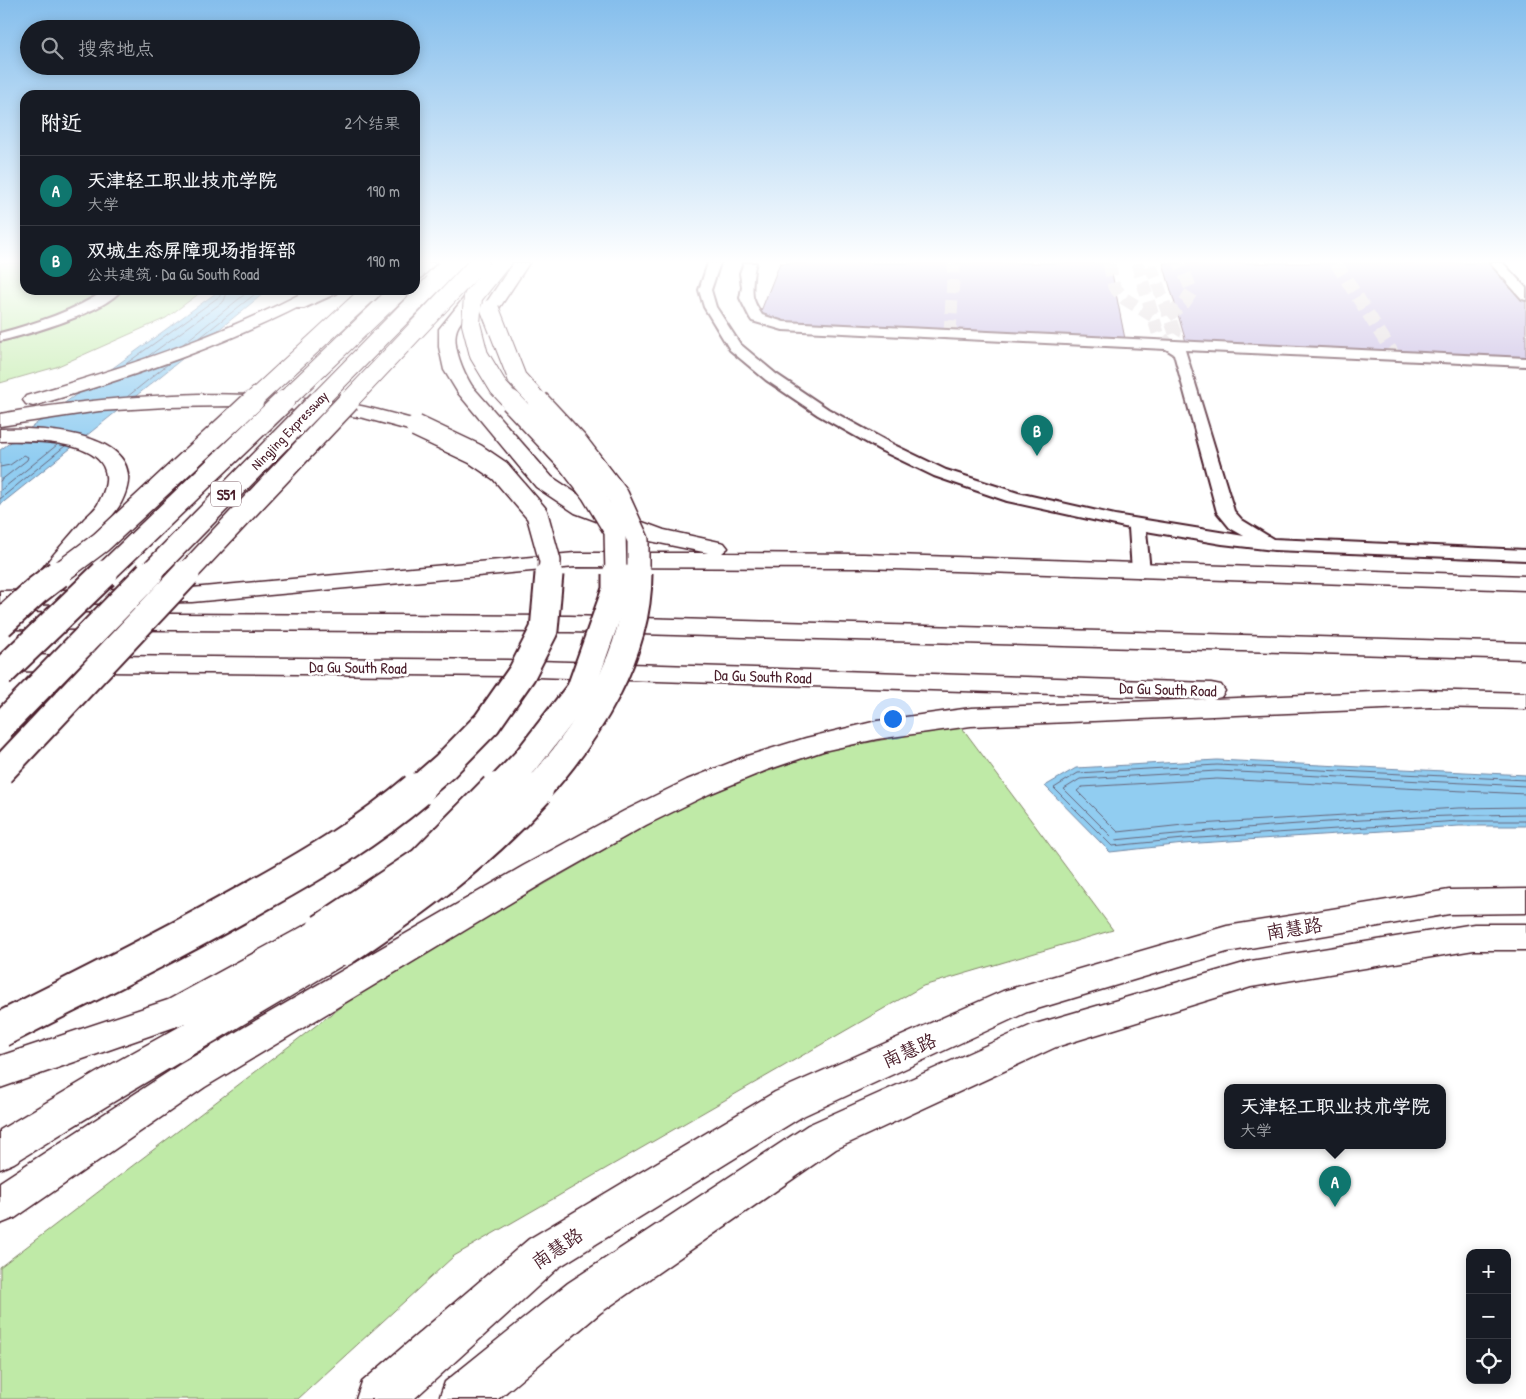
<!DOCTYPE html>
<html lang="zh">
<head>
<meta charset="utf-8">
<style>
  :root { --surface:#171b24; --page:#242831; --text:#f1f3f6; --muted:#9ea1a6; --line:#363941; --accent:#0f766e }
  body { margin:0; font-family:"Patrick Hand","LXGW WenKai TC",sans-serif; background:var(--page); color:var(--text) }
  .controls { position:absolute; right:15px; bottom:15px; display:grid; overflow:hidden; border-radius:10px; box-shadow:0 2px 12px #0003 }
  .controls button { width:45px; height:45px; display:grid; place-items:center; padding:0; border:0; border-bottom:1px solid var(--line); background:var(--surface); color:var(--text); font:25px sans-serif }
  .you { position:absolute; left:892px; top:718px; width:18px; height:18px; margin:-12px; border:4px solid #fff; border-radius:50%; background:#1a73e8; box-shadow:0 0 0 8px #1a73e833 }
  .badge { display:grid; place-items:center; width:32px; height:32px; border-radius:50%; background:var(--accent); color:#fff; font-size:16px; font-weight:700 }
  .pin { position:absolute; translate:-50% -41px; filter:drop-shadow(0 1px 2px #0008) }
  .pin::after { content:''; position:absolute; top:26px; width:18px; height:15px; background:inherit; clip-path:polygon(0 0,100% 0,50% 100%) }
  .popup { position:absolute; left:1224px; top:1084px; width:222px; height:65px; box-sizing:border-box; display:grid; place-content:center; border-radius:10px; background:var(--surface); filter:drop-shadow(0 1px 4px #0005); font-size:16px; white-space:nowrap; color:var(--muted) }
  .popup b { font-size:19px; color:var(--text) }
  .popup::after { content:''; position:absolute; left:50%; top:100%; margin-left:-10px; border:10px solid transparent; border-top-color:var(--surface) }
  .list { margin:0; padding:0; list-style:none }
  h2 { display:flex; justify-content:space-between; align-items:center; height:65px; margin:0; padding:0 20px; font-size:21px }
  h2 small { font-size:16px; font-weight:400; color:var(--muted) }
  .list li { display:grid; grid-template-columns:32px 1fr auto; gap:15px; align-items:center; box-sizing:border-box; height:70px; padding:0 20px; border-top:1px solid var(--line) }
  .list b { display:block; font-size:19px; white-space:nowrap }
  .list p { margin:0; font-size:16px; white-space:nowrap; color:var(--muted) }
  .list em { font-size:16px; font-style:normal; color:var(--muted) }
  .icon { flex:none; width:28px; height:28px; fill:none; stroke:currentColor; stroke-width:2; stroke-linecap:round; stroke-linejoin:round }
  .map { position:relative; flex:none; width:1526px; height:1399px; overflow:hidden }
  .search { position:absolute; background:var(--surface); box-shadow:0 2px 12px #0003; left:20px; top:20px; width:400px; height:55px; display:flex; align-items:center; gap:12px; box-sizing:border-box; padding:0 18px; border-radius:28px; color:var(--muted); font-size:19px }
  .panel { position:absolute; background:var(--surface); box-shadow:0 2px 12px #0003; left:20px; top:90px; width:400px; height:205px; border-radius:15px }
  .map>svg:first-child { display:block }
  .green { fill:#bfeaa7; stroke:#848469 }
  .water { fill:#91cdf1; stroke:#7587a2 }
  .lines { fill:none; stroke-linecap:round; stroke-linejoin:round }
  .shore { stroke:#66657a; stroke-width:1 }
  .building { fill:#bbabdc; stroke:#4a1f2b }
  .minor-tunnel { stroke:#dbd2d5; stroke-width:13; stroke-dasharray:13 7; stroke-linecap:butt }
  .minor-casing { stroke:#4a1f2b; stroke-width:4 }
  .major-casing { stroke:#4a1f2b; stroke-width:3 }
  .highway-casing { stroke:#4a1f2b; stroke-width:3 }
  .minor { fill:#fff; fill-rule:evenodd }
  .major { fill:#fff; fill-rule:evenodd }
  .highway { fill:#fff; fill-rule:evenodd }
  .highway-bridge-far3-casing { stroke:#4a1f2b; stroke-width:20; stroke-linecap:butt }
  .highway-bridge-far2-casing { stroke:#4a1f2b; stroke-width:24; stroke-linecap:butt }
  .highway-bridge-far1-casing { stroke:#4a1f2b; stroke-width:31; stroke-linecap:butt }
  .highway-bridge-casing { stroke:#4a1f2b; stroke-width:38; stroke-linecap:butt }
  .highway-bridge-far3 { stroke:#fff; stroke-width:18 }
  .highway-bridge-far2 { stroke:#fff; stroke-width:21 }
  .highway-bridge-far1 { stroke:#fff; stroke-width:27 }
  .highway-bridge { stroke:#fff; stroke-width:34 }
  .labels { text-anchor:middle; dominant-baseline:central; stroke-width:5; stroke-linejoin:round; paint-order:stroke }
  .far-street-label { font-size:14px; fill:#4a1f2b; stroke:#fff }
  .shield { fill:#fff; stroke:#80626b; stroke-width:1 }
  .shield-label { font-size:15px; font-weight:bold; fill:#4a1f2b }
  .street-label { font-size:16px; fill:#4a1f2b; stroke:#fff }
  .near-street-label { font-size:19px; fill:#4a1f2b; stroke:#fff }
</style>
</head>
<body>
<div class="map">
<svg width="1526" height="1399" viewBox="0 0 1526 1399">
  <rect width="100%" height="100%" fill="#fff"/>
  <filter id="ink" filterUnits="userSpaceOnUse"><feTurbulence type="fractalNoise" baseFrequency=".02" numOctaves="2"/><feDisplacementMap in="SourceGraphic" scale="10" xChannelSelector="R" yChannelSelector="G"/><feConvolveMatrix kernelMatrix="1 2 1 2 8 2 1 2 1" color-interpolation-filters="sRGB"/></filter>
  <g filter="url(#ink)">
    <g class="green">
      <polygon points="0,263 25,263 25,290 204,290 166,318 56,367 0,383"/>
      <polygon points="960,725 1113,930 923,986 454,1256 298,1399 0,1399 0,1267 369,985 700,795 829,750"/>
    </g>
    <g class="water">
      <polygon points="220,290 268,290 0,505 0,450"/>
      <polygon points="1217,760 1526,775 1526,826 1459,826 1184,844 1110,852 1045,786 1076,768"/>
    </g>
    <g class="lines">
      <g class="shore">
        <polyline points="202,336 260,290"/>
        <polyline points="183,344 250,290"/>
        <polyline points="147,357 224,301 228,290"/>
        <polyline points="127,363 220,296 222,290"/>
        <polyline points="127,397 168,364"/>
        <polyline points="0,467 10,465 24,455 28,457 27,460 0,481"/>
        <polyline points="0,491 57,445"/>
        <polyline points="0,499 65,446"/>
        <polyline points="1526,780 1217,765 1078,773 1054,788 1112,846 1184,839 1459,821 1526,821"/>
        <path d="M1526,786l-309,-15 -137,8 -16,10 51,51c136,-14 274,-24 411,-26"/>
        <polyline points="1526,794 1217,779 1082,787 1077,791 1118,832 1183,825 1458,808 1526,807"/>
      </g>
    </g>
    <g class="building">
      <polygon points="780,263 1110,263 1125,339 757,321"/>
      <polygon points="1163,263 1496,263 1526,296 1526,360 1186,342"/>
    </g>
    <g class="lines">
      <g class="minor-tunnel">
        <polyline points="1109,263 1114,287 1125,299 1153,316"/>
        <polyline points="1137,263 1158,333 1168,344 1175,333 1150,263"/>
        <polyline points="1336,263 1394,355"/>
        <polyline points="1168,316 1185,302 1192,291 1180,263"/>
        <polyline points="950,333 954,263"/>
      </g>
      <defs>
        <g id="minor">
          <path d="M708,263h12l-9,27 5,17 24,37 36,30 52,35 64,35 54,26 72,23 97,22 129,21 -14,-8 -13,-16 -43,-158 -8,-5 -383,-19 -31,-9 -2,-3 -10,-20 2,-11 -2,-14 4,-10h12c-3,7 -5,32 -2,37 2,6 5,10 8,15l22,7 742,36v8l-341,-16 49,161 8,9 31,19 253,11v10l-252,-10 -52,-6 -76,-13 4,40 -2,4 -7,2 -7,-2 -2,-4 -3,-43 -122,-27 -73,-25 -54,-26 -62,-35 -52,-35 -36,-30 -26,-43 -5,-17z"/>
          <polygon points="1490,263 1503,263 1526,288 1526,300 1522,299"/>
          <path d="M106,290h15c-18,23 -92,44 -121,51v-8c37,-10 74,-22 106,-43z"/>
          <polygon points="323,290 339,290 337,293 304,308 294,308 293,305 294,302"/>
        </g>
        <g id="major">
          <polygon points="1526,889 1526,913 1449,914 1227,952 1027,1012 803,1116 559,1267 414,1399 356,1399 362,1382 529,1239 775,1092 1003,991 1227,926 1449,890"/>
          <polygon points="1474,924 1526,924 1526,950 1474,950 1251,987 1056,1047 836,1149 600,1313 498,1399 439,1399 445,1382 568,1283 808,1125 1032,1025 1251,961"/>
        </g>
        <g id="highway">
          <polygon points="419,263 436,263 421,278 415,280 415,267"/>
          <polygon points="513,263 529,263 496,313 484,313 482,309"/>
          <path d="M308,290h20l-2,3c-91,49 -187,82 -286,111l-7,2 -7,-2 -3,-4 3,-4c97,-28 192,-59 282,-106z"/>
          <path d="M473,292l6,2 2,3c-6,9 -21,23 -24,32 -6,16 7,44 15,57l80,91 39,26 73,27 60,13 4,5 -6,5 142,1 662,22v14l-662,-22 -289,-1 -383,35 -192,3v-14l192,-3 383,-35h133l-58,-12 -75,-28 -39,-26 -78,-94 -14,-23 -5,-23v-18l28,-35z"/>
          <path d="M199,394c49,1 98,1 146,9 26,4 52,12 78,19l3,4 -3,4 -7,2 -52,-14 -30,-5 -101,-7 -67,1 -67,4 -99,15v-12c66,-12 132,-18 199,-20z"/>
          <path d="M0,429c42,-2 158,3 121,74 -5,9 -12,16 -19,24 -17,19 -32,40 -48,59l-9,2 -9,-2 -3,-5c15,-22 34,-41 51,-62 5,-5 12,-10 15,-17 34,-63 -62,-62 -99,-61z"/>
          <polygon points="0,613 570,616 1526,643 1526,659 570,632 0,629"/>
          <polygon points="0,655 507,660 1211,683 1221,685 1225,691 1221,697 1213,699 1421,690 1526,693 1526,709 1432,707 971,726 877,739 823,751 767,770 709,794 646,825 545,882 205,1087 15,1218 0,1224 0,1182 179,1065 523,866 624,811 687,780 747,756 806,738 877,721 971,708 1206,699 507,676 0,671"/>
          <path d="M323,918l12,4 5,9 -4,6 8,-2 12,4 5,9 -5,9c-114,69 -229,135 -342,206l-14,6v-39l96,-57 90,-50 -186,65v-32l168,-56 143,-78z"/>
        </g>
      </defs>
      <use href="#minor" class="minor-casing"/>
      <use href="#major" class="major-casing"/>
      <use href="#highway" class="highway-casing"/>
      <use href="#minor" class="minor"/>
      <use href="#major" class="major"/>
      <use href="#highway" class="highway"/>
      <defs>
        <g id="highway-bridge-far3">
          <polyline points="500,263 473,297 471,324 479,355 499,388 512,402"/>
          <polyline points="490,309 517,378 539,402"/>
          <polyline points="251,402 372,290"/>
          <polyline points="283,402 400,290"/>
          <polyline points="317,402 434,283"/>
          <polyline points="348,402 479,263"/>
        </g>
        <g id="highway-bridge-far2">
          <polyline points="511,401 569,463 592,493 615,531 616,575"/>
          <polyline points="538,401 578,444 618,496 638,540 638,575"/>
          <polyline points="416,426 475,454 500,471 537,514 550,561 549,575"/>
          <polyline points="57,575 101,542 253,401"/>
          <polyline points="103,575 284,401"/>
          <polyline points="148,575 319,401"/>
          <polyline points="185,575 349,401"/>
        </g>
        <g id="highway-bridge-far1">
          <polyline points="0,624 36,591 58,574"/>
          <polyline points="0,674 104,574"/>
          <polyline points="0,727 149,574"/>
          <polyline points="0,772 186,574"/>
          <polyline points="415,792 445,766 487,723 522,673 544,630 549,574"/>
          <polyline points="496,792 526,761 580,691 616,590 616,574"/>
          <path d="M535,792c53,-59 103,-137 103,-218"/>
        </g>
        <g id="highway-bridge">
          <polyline points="323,931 424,864 497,790"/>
          <path d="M344,948c71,-48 134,-94 192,-158"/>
          <path d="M0,1030c88,-45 177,-88 262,-137 54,-30 107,-62 155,-103"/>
        </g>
      </defs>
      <use href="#highway-bridge-far3" class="highway-bridge-far3-casing"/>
      <use href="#highway-bridge-far2" class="highway-bridge-far2-casing"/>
      <use href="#highway-bridge-far1" class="highway-bridge-far1-casing"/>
      <use href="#highway-bridge" class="highway-bridge-casing"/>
      <use href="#highway-bridge-far3" class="highway-bridge-far3"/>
      <use href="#highway-bridge-far2" class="highway-bridge-far2"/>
      <use href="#highway-bridge-far1" class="highway-bridge-far1"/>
      <use href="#highway-bridge" class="highway-bridge"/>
    </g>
  </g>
  <linearGradient id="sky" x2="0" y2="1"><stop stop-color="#85beec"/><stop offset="0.57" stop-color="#fff"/><stop offset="1" stop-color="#fff" stop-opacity="0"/></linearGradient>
  <rect width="1526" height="459" fill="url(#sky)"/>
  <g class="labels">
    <g class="far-street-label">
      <text transform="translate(289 430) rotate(-46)">Ningjing Expressway</text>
    </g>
    <rect class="shield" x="211" y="481.5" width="30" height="25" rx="4"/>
    <g class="shield-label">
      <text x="226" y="494">S51</text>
    </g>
    <g class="street-label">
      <text transform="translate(358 667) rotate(1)">Da Gu South Road</text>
      <text transform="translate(763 676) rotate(2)">Da Gu South Road</text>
      <text transform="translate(1168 689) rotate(2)">Da Gu South Road</text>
    </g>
    <g class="near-street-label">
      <text transform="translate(1294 928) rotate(-9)">南慧路</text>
      <text transform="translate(909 1050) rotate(-24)">南慧路</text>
      <text transform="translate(557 1248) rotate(-34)">南慧路</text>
    </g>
  </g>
</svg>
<div class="controls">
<button>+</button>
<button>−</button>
<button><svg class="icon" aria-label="locate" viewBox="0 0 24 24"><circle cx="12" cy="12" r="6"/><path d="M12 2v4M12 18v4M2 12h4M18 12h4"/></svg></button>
</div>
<div class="you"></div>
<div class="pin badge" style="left:1335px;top:1207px">A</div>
<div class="popup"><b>天津轻工职业技术学院</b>大学</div>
<div class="pin badge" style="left:1037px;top:456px">B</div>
<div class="search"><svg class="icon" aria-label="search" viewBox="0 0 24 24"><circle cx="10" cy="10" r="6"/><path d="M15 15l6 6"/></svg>搜索地点</div>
<section class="panel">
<h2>附近<small>2个结果</small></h2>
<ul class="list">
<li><span class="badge">A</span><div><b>天津轻工职业技术学院</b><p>大学</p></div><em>190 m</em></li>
<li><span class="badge">B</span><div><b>双城生态屏障现场指挥部</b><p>公共建筑 · Da Gu South Road</p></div><em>190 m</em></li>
</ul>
</section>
</div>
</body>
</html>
